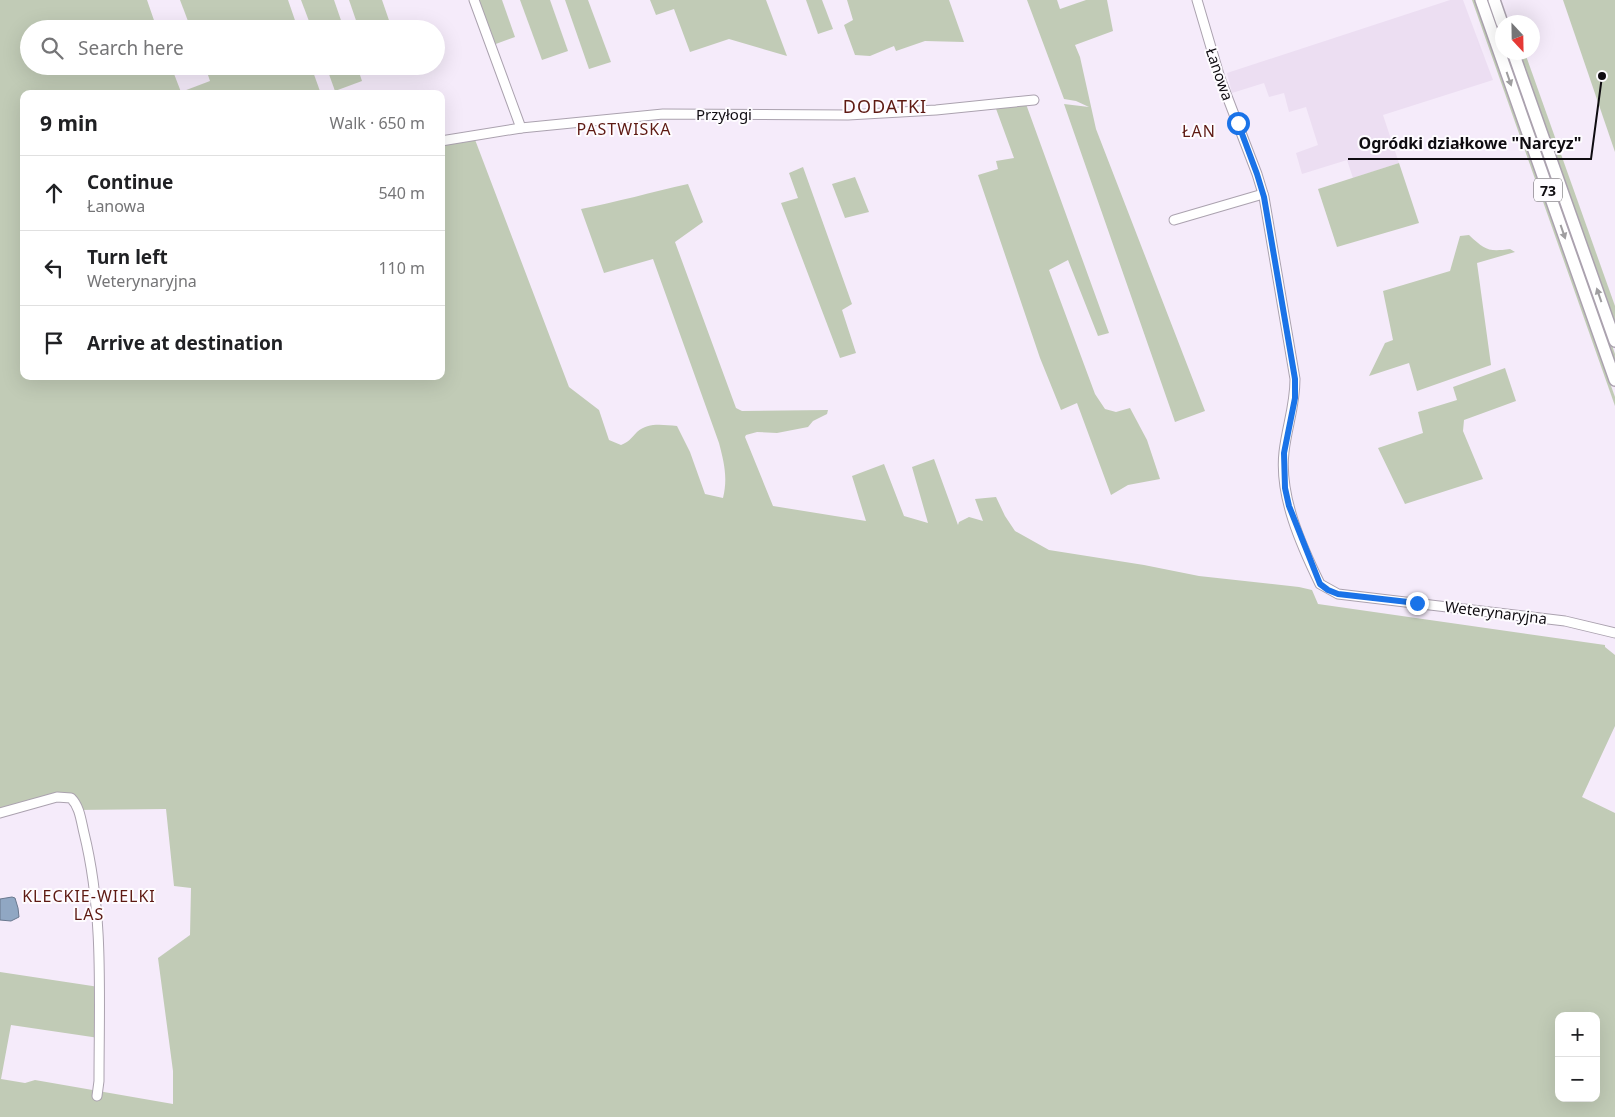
<!DOCTYPE html>
<html lang="en">
<head>
<meta charset="utf-8">
<style>
  :root { --surface:#fff; --page:#f2f2f2; --text:#202124; --muted:#757577; --line:#e0e0e0 }
  body { margin:0; font-family:"Noto Sans",sans-serif; background:var(--page); color:var(--text) }
  .controls { position:absolute; right:15px; bottom:15px; display:grid; overflow:hidden; border-radius:10px; box-shadow:0 5px 20px #0002 }
  .controls button { width:45px; height:45px; display:grid; place-items:center; padding:0; border:0; border-bottom:1px solid var(--line); background:var(--surface); color:var(--text); font:25px sans-serif }
  .compass { position:absolute; left:1495px; top:15px; width:45px; height:45px; border-radius:50%; background:var(--surface); box-shadow:0 5px 20px #0002; rotate:158deg }
  .stop { position:absolute; width:15px; height:15px; margin:-11px; border:4px solid #1a73e8; border-radius:50%; background:#fff }
  .stop.end { background:#1a73e8; border-color:#fff; box-shadow:0 1px 5px #0008 }
  .list { margin:0; padding:0; list-style:none }
  h2 { display:flex; justify-content:space-between; align-items:center; height:65px; margin:0; padding:0 20px; font-size:21px }
  h2 small { font-size:16px; font-weight:400; color:var(--muted) }
  .list li { display:grid; grid-template-columns:32px 1fr auto; gap:15px; align-items:center; box-sizing:border-box; height:75px; padding:0 20px; border-top:1px solid var(--line) }
  .list b { display:block; font-size:19px; white-space:nowrap }
  .list p { margin:0; font-size:16px; white-space:nowrap; color:var(--muted) }
  .list em { font-size:16px; font-style:normal; color:var(--muted) }
  .icon { flex:none; width:28px; height:28px; fill:none; stroke:currentColor; stroke-width:2; stroke-linecap:round; stroke-linejoin:round }
  .map { position:relative; flex:none; width:1615px; height:1117px; overflow:hidden }
  .search { position:absolute; background:var(--surface); box-shadow:0 5px 20px #0002; left:20px; top:20px; width:425px; height:55px; display:flex; align-items:center; gap:12px; box-sizing:border-box; padding:0 18px; border-radius:28px; color:var(--muted); font-size:19px }
  .panel { position:absolute; background:var(--surface); box-shadow:0 5px 20px #0002; left:20px; top:90px; width:425px; height:290px; border-radius:10px }
  .map>svg:first-child { display:block }
  .built { fill:#ecdef2 }
  .green { fill:#c1cbb6; fill-rule:evenodd }
  .water { fill:#90a7c3; stroke:#69788e }
  .lines { fill:none; stroke-linecap:round; stroke-linejoin:round }
  .minor-casing { stroke:#aba2af; stroke-width:11 }
  .major-casing { stroke:#aba2af; stroke-width:14 }
  .minor { stroke:#fff; stroke-width:9 }
  .major { stroke:#fff; stroke-width:11 }
  .oneway { fill:#9f9ea0 }
  .route { stroke:#1a73e8; stroke-width:6 }
  .labels { text-anchor:middle; dominant-baseline:central; stroke-width:4; stroke-linejoin:round; paint-order:stroke }
  .shield { fill:#fefcff; stroke:#575458; stroke-width:1 }
  .shield-label { font-size:14px; font-weight:bold; fill:#0f0c11 }
  .street-label { font-size:15px; fill:#0f0c11; stroke:#fefcff }
  .neighbourhood-label { font-size:16px; letter-spacing:1px; fill:#5e1a13; stroke:#fefcff }
  .quarter-label { font-size:18px; letter-spacing:1px; fill:#5e1a13; stroke:#fefcff }
  .leader { fill:none; stroke:#0f0c11; stroke-width:2 }
  .callout-dot { fill:#0f0c11; stroke:#fefcff; stroke-width:2 }
  .callout-label { font-size:16px; text-anchor:middle; font-weight:bold; fill:#0f0c11; stroke:#fefcff; stroke-width:4; stroke-linejoin:round; paint-order:stroke }
</style>
</head>
<body>
<div class="map">
<svg width="1615" height="1117" viewBox="0 0 1615 1117">
  <rect width="100%" height="100%" fill="#f5ebfa"/>
  <polygon class="built" points="1450,0 1463,0 1493,80 1383,115 1399,163 1353,178 1347,160 1302,174 1296,153 1318,145 1306,107 1289,112 1284,93 1269,97 1264,83 1232,93 1227,73"/>
  <g class="green">
    <path d="M0,0h147l10,29h-128v37h142l10,26 29,-11 -5,-15h106l10,28h-297v282h417v-233l33,-6 95,250 30,23 10,30 12,5c8,-3 10,-7 16,-13 11,-10 26,-7 40,-6l13,26 15,42 18,4c5,-20 1,-36 -4,-55l-66,-184 -49,14 -23,-64c36,-7 71,-17 107,-25l15,38 -28,20 61,166 6,3 86,-1 -1,4 -14,7 -5,6 -31,6 -20,-1 -11,3 -1,2 28,69 93,15 -14,-45 32,-12 20,52 24,7 -16,-56 22,-8 24,66 1,-3 10,-5 14,4 -8,-22 21,-2 9,19 10,15 34,19 95,15 55,11 100,11 13,3 6,14 287,41v2l10,8v71l-33,71 33,16v304h-1615v-145l99,15v51l-88,-13 -10,54 24,4 10,-3 138,24v-33l-15,-113 32,-23 1,-47 -17,-2 -8,-77 -90,1 -6,-12 -70,19zM1559,1016h37v82h-37z"/>
    <polygon points="180,0 288,0 298,29 191,29"/>
    <polygon points="301,0 334,0 344,29 312,29"/>
    <polygon points="349,0 382,0 392,29 359,29"/>
    <polygon points="477,0 502,0 515,37 493,45"/>
    <polygon points="520,0 550,0 568,51 542,60"/>
    <polygon points="565,0 588,0 611,62 589,69"/>
    <polygon points="650,0 766,0 787,56 729,39 690,52 674,9 656,15"/>
    <polygon points="806,0 822,0 833,29 818,34"/>
    <polygon points="847,0 949,0 964,42 925,41 896,51 894,46 870,56 855,55 844,25 853,20"/>
    <polygon points="1027,0 1057,0 1060,9 1086,0 1107,0 1113,31 1075,45 1080,57 1096,129 1205,411 1175,422 1064,104 1089,107 1076,101 1064,99"/>
    <polygon points="1472,0 1475,0 1615,397 1615,406"/>
    <polygon points="1563,0 1615,0 1615,152"/>
    <polygon points="1504,53 1509,53 1524,92 1615,354 1615,369"/>
    <polygon points="1519,53 1525,53 1615,306 1615,324"/>
    <polygon points="326,66 357,66 362,81 335,91"/>
    <polygon points="1026,104 1109,333 1098,336 1068,260 1049,270 1095,394 1105,409 1116,412 1130,408 1147,440 1160,479 1128,485 1111,495 1077,403 1061,410 1040,358 978,175 998,169 996,161 1014,158 995,106"/>
    <polygon points="1399,163 1419,223 1337,247 1318,189"/>
    <polygon points="803,167 852,304 842,310 856,353 840,358 781,203 798,198 789,173"/>
    <polygon points="855,177 869,212 845,218 832,184"/>
    <path d="M1469,235c16,15 19,17 41,14l5,3 -38,11 14,102 -74,26 -8,-28 -40,13 16,-33 8,-3 -10,-49 67,-20 10,-35z"/>
    <polygon points="1505,368 1516,401 1464,420 1463,431 1483,479 1405,504 1378,448 1423,433 1418,412 1457,400 1453,387"/>
  </g>
  <polygon class="water" points="12,897 15,898 18,908 19,917 11,921 0,920 0,899"/>
  <g class="lines">
    <defs>
      <g id="minor">
        <polyline points="474,0 521,128 663,114 848,115 936,110 1034,100"/>
        <path d="M1197,0l23,78 37,96 7,23 31,182c0,27 -8,47 -11,73 -5,44 17,93 36,132l18,10 227,27 50,12"/>
        <polyline points="441,141 521,128"/>
        <polyline points="1174,220 1263,194"/>
        <path d="M0,813l57,-16 14,1c9,9 10,23 13,35 20,81 15,165 15,248l-2,15"/>
      </g>
      <g id="major">
        <polyline points="1481,0 1615,380"/>
        <polyline points="1494,0 1502,23"/>
        <polyline points="1513,52 1615,341"/>
      </g>
    </defs>
    <use href="#minor" class="minor-casing"/>
    <use href="#major" class="major-casing"/>
    <use href="#minor" class="minor"/>
    <use href="#major" class="major"/>
  </g>
  <defs><path id="oneway-solid" d="M-6-.8H1V-3.2L6.5 0L1 3.2V.8H-6Z" transform="scale(1.25)"/></defs>
  <g class="oneway">
    <use href="#oneway-solid" transform="translate(1509 79) rotate(71)"/>
    <use href="#oneway-solid" transform="translate(1563 232) rotate(71)"/>
    <use href="#oneway-solid" transform="translate(1599 295) rotate(-109)"/>
  </g>
  <g class="lines">
    <polyline class="route" points="1238,123 1257,174 1264,197 1295,379 1295,398 1284,453 1285,488 1289,506 1320,584 1328,590 1338,594 1417,603"/>
  </g>
  <g class="labels">
    <rect class="shield" x="1534" y="178.5" width="28" height="23" rx="4"/>
    <g class="shield-label">
      <text x="1548" y="190">73</text>
    </g>
    <g class="street-label">
      <text transform="translate(1220 74) rotate(71)">Łanowa</text>
      <text x="724" y="114">Przyłogi</text>
      <text transform="translate(1496 612) rotate(7)">Weterynaryjna</text>
    </g>
    <g class="neighbourhood-label">
      <text x="624" y="129">PASTWISKA</text>
      <text x="1199" y="131">ŁAN</text>
      <text x="89" y="896">KLECKIE-WIELKI<tspan x="89" dy="18">LAS</tspan></text>
    </g>
    <g class="quarter-label">
      <text x="885" y="106">DODATKI</text>
    </g>
  </g>
  <path class="leader" d="M1602 76L1591 159H1348"/>
  <circle class="callout-dot" cx="1602" cy="76" r="5"/>
  <g class="callout-label">
    <text x="1470" y="149">Ogródki działkowe "Narcyz"</text>
  </g>
</svg>
<div class="controls">
<button>+</button>
<button>−</button>
</div>
<svg class="compass" viewBox="-18 -18 36 36"><path d="M0-13l5 13h-10z" fill="#e53935"/><path d="M0 13l5-13h-10z" fill="#757577"/></svg>
<div class="stop" style="left:1238px;top:123px"></div>
<div class="stop end" style="left:1417px;top:603px"></div>
<div class="search"><svg class="icon" aria-label="search" viewBox="0 0 24 24"><circle cx="10" cy="10" r="6"/><path d="M15 15l6 6"/></svg>Search here</div>
<section class="panel">
<h2>9 min<small>Walk · 650 m</small></h2>
<ul class="list">
<li><svg class="icon" aria-label="ahead" viewBox="0 0 24 24"><path d="M12 20V5M6 11l6-6 6 6"/></svg><div><b>Continue</b><p>Łanowa</p></div><em>540 m</em></li>
<li><svg class="icon" aria-label="left" viewBox="0 0 24 24"><path d="M17 20v-9H6M10 6l-5 5 5 5"/></svg><div><b>Turn left</b><p>Weterynaryjna</p></div><em>110 m</em></li>
<li><svg class="icon" aria-label="arrive" viewBox="0 0 24 24"><path d="M6 21V4h12l-3 4 3 4H6"/></svg><div><b>Arrive at destination</b></div></li>
</ul>
</section>
</div>
</body>
</html>
